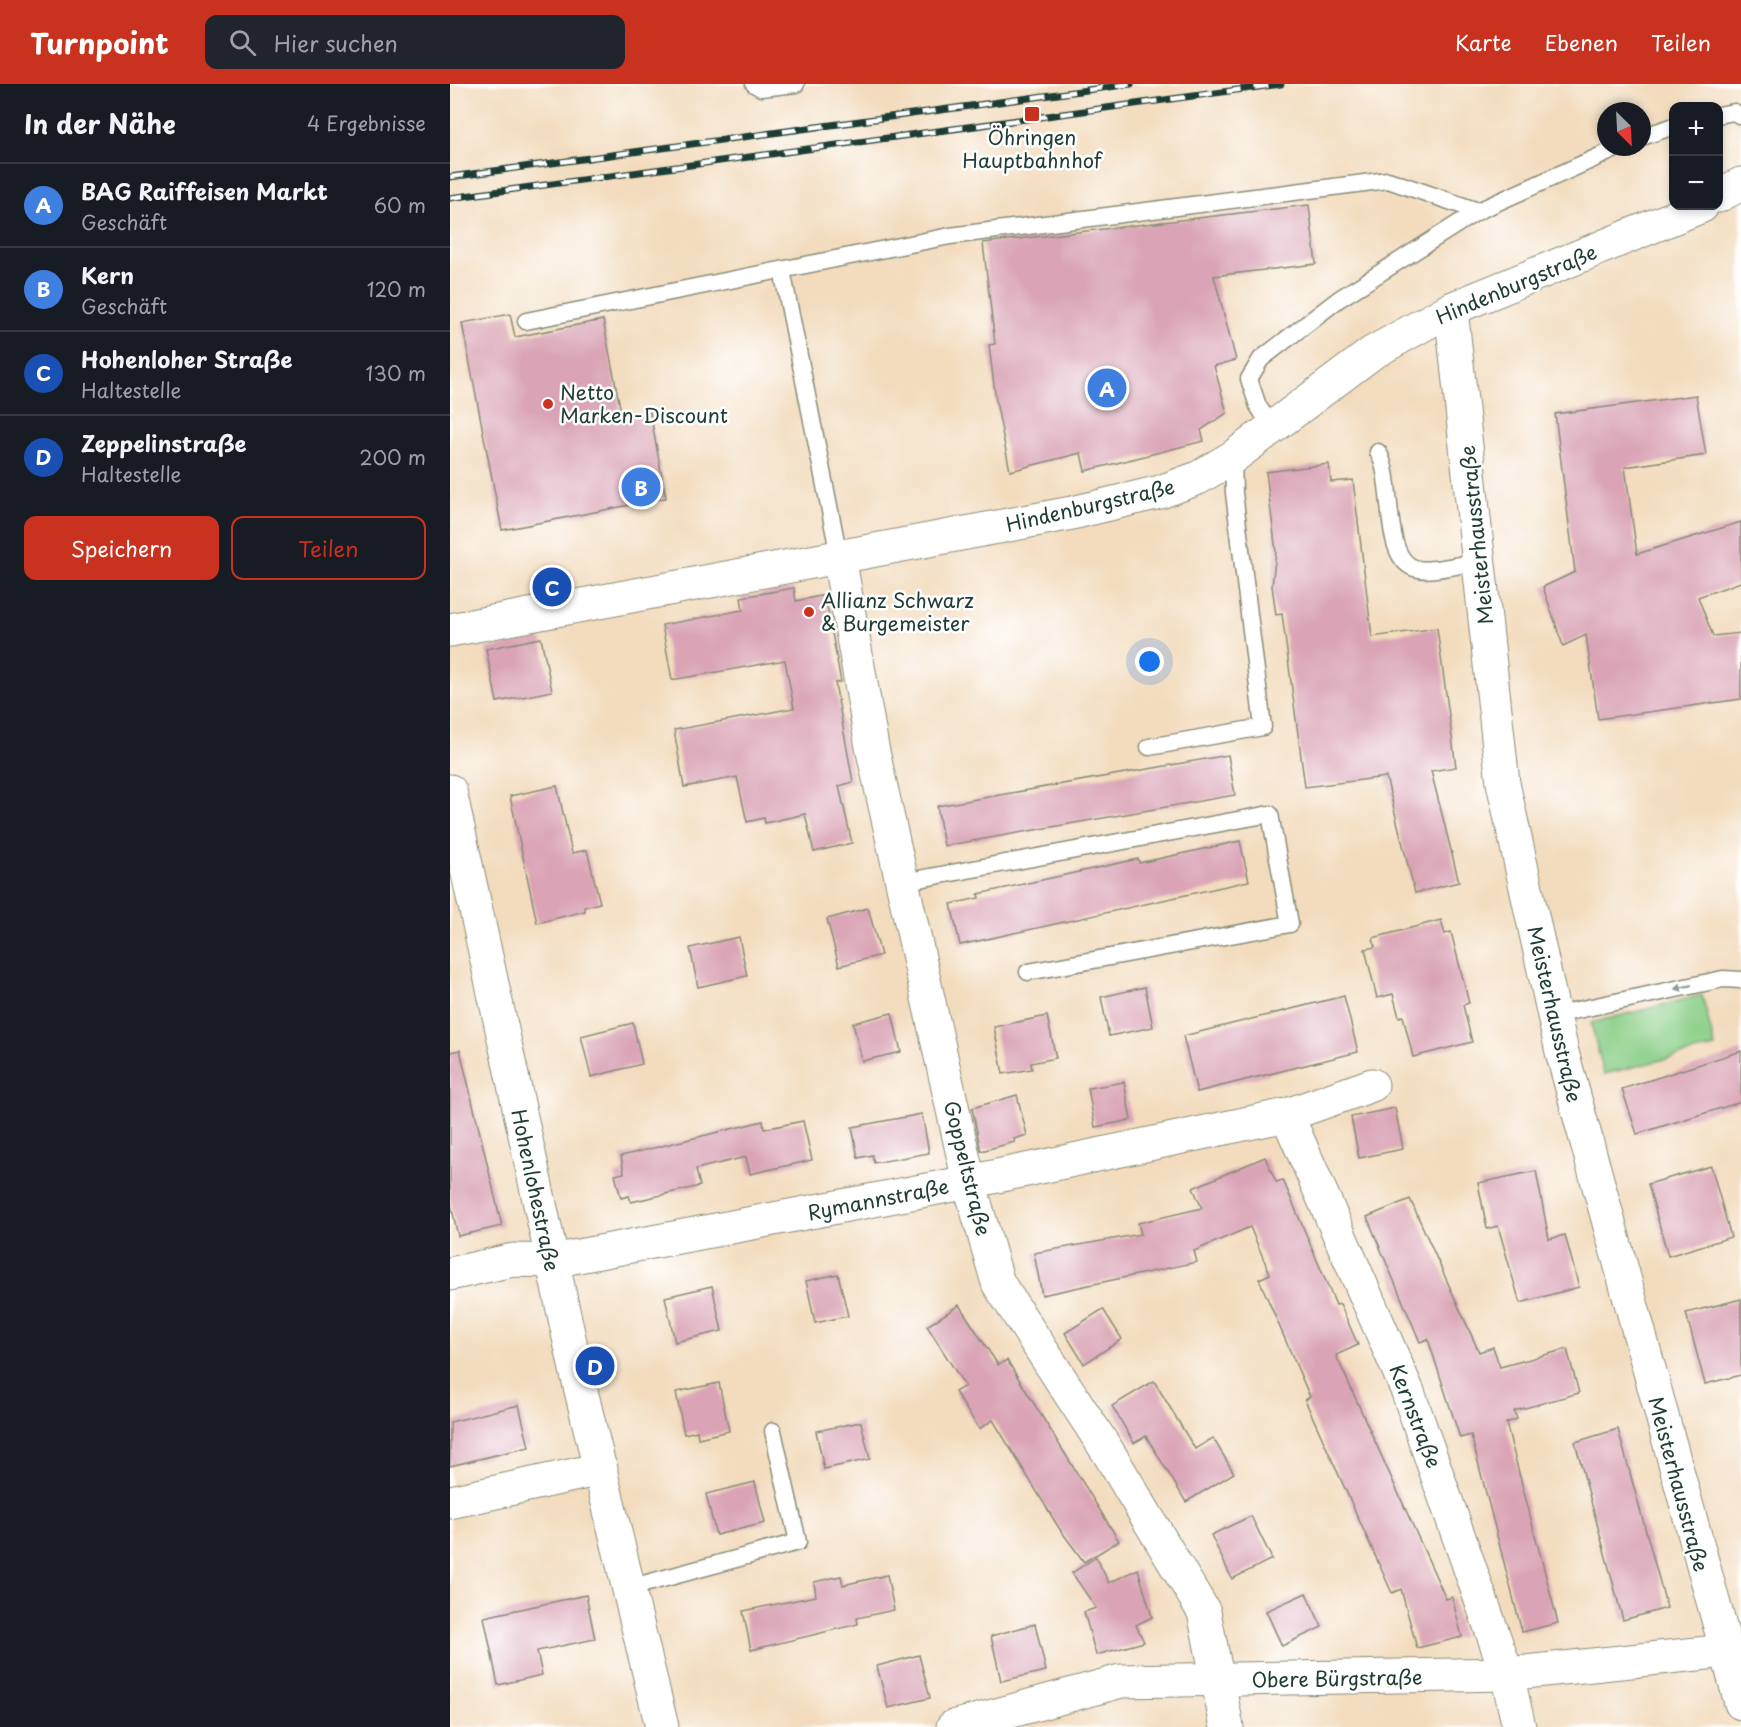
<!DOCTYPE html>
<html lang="de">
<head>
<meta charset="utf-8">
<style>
  :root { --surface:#171b24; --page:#20242c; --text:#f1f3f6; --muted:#9ea1a6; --line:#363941; --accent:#c8321e }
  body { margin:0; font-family:"Playpen Sans",sans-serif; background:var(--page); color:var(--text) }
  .controls { position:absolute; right:18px; top:18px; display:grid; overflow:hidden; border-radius:12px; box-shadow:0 3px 9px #0003 }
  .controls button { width:54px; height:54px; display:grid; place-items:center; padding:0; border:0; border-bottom:2px solid var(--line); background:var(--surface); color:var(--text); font:30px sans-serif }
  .compass { position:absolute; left:1147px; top:18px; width:54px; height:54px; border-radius:50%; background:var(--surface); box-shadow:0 3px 9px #0003; rotate:156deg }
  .you { position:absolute; left:700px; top:578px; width:21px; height:21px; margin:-15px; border:4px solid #fff; border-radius:50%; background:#1a73e8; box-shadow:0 0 0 9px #1a73e833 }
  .badge { display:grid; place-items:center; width:39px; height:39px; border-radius:50%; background:var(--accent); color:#fff; font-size:20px; font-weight:700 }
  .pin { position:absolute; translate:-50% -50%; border:3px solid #fff; box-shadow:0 2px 6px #0006 }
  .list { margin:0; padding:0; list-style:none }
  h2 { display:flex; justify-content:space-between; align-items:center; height:78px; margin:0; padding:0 24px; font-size:26px }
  h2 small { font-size:20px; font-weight:400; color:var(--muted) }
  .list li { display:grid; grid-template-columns:39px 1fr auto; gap:18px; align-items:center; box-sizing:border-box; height:84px; padding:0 24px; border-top:2px solid var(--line) }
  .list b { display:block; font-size:22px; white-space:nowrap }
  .list p { margin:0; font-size:20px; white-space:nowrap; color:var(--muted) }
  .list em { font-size:20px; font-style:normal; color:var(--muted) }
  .actions { display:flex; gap:12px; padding:18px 24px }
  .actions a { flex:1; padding:14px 0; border:2px solid var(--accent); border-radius:12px; text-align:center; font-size:21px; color:var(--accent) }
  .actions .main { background:var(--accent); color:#fff }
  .icon { flex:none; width:33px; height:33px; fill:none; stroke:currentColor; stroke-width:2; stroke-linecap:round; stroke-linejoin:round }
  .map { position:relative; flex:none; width:1291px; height:1643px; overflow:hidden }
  header { display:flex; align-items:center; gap:36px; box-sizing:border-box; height:84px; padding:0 30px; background:var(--accent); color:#fff }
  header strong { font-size:28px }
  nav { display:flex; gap:33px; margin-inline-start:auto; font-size:21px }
  .search { width:420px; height:54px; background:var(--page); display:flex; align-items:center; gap:15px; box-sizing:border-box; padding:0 21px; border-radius:12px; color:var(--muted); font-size:22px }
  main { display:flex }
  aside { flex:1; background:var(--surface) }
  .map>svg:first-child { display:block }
  .green { fill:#8bcf88; stroke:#55865e; stroke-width:1.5 }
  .building { fill:#daa4b6 }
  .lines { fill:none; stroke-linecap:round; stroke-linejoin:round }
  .lane-casing { stroke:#898c79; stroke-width:19 }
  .street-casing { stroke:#898c79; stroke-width:35 }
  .secondary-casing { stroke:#898c79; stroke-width:35 }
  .lane { stroke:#fff; stroke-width:16 }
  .street { stroke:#fff; stroke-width:33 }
  .secondary { stroke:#fff; stroke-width:33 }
  .rail-casing { stroke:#1f3d34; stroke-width:7 }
  .rail { stroke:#fff; stroke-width:4.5; stroke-dasharray:14; stroke-linecap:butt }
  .oneway { fill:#8f9e9a }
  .poi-dot { fill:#c8321e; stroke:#fff; stroke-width:2 }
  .labels { text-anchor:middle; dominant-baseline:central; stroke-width:5; stroke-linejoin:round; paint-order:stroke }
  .poi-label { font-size:20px; fill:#1f3d34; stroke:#fff; text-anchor:start }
  .street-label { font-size:20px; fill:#1f3d34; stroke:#fff }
</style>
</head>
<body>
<header>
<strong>Turnpoint</strong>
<div class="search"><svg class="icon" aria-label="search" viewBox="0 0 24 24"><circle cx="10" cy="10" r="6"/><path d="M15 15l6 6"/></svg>Hier suchen</div>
<nav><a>Karte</a><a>Ebenen</a><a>Teilen</a></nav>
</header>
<main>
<aside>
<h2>In der Nähe<small>4 Ergebnisse</small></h2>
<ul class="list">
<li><span class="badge" style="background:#3f7fe0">A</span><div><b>BAG Raiffeisen Markt</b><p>Geschäft</p></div><em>60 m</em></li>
<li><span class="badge" style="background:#3f7fe0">B</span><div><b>Kern</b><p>Geschäft</p></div><em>120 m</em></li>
<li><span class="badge" style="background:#1a4fb4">C</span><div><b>Hohenloher Straße</b><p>Haltestelle</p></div><em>130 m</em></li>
<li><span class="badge" style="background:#1a4fb4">D</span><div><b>Zeppelinstraße</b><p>Haltestelle</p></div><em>200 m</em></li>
</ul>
<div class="actions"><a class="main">Speichern</a><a>Teilen</a></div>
</aside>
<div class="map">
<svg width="1291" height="1643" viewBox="0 0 1291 1643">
  <rect width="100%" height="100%" fill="#fff"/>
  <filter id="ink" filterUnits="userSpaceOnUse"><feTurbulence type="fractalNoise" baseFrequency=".0167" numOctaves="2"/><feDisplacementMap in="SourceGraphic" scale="12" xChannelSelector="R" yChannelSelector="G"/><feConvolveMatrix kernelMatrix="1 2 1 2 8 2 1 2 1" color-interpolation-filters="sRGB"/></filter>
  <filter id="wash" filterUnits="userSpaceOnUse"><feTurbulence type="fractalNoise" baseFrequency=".008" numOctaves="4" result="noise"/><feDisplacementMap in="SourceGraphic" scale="24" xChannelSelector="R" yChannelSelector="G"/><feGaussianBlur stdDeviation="1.35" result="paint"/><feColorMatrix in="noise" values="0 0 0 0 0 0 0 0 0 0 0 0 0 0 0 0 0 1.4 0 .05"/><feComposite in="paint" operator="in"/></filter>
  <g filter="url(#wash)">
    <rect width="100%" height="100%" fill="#f3dcbe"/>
    <polygon class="green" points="1252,911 1265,963 1154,990 1141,939"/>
    <g id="blocks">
      <g class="building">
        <polygon points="859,121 866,180 764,192 786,276 764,282 777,329 751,346 754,357 635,387 631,369 560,387 546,318 539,261 545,260 533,159"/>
        <polygon points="60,230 65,253 153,236 172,333 200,328 216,414 52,446 12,239"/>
        <polygon points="1246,311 1256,371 1175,383 1187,470 1291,438 1291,498 1248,513 1263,552 1291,549 1291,615 1148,635 1136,551 1113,562 1093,503 1125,488 1105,330"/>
        <polygon points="879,380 881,398 903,396 922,553 987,544 1006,683 981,687 1009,798 965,809 936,693 855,703 832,530 826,531 822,502 826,468 816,388"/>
        <polygon points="344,504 346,517 375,511 391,598 385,599 403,698 389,702 402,759 364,768 355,730 315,739 314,734 297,738 287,693 234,703 224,646 344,624 335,576 222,596 212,541 293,526 291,513"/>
        <polygon points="91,554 102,607 47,618 36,565"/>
        <polygon points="778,671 785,711 494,762 487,722"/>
        <polygon points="107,702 122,769 137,766 150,819 134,823 135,827 87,839 60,712"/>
        <polygon points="790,757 799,797 510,861 501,820 529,814 528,810 688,775 689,779"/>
        <polygon points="418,824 431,871 389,882 377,835"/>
        <polygon points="991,836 995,850 1001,848 1019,919 1013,921 1022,958 963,973 953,932 949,933 943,910 927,914 915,865 925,863 923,854"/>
        <polygon points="289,853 297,892 248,903 240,864"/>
        <polygon points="695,903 703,943 659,952 651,913"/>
        <polygon points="894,912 908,968 747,1008 733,952"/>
        <polygon points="442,929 451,968 412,977 403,939"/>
        <polygon points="597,932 606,974 581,979 582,985 553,990 544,943"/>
        <polygon points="183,939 192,980 141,993 131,952"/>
        <polygon points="10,966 52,1142 8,1152 0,1116 0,968"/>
        <polygon points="1291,967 1291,1018 1187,1050 1172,1005"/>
        <polygon points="674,998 681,1036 645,1043 638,1004"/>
        <polygon points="567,1011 577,1051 564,1055 565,1058 531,1067 522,1024"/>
        <polygon points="945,1024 953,1065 909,1074 901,1033"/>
        <polygon points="472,1030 479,1069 424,1079 422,1071 408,1074 402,1043"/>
        <polygon points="313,1037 314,1045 353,1037 362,1076 300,1090 296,1073 246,1085 250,1102 181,1118 179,1112 171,1114 165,1091 174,1089 171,1072"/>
        <polygon points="815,1073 826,1098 833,1096 886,1221 890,1220 908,1261 886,1271 996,1515 1002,1513 1012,1553 967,1564 951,1505 942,1509 855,1316 860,1313 809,1195 820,1190 800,1143 744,1167 747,1178 592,1211 584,1169 691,1150 688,1139 752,1124 743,1104"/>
        <polygon points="1261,1082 1281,1153 1218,1172 1198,1100"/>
        <polygon points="1086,1087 1099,1155 1115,1151 1129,1203 1070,1219 1048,1142 1037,1145 1028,1099"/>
        <polygon points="960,1115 1029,1268 1043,1263 1050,1283 1117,1265 1129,1309 1064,1327 1067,1335 1056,1339 1108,1539 1072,1548 1021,1351 1010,1354 978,1255 970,1258 917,1133"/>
        <polygon points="388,1190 398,1232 365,1239 356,1197"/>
        <polygon points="262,1202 272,1247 225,1258 215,1213"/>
        <polygon points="1291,1215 1291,1291 1255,1300 1236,1229"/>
        <polygon points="509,1221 548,1281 557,1276 669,1457 634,1478 609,1444 543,1336 529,1345 505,1308 515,1302 477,1242"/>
        <polygon points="653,1225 672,1255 634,1280 615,1249"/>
        <polygon points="704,1297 745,1365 763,1354 784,1389 736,1418 696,1352 684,1359 662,1322"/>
        <polygon points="269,1299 279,1347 248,1354 247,1347 234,1350 226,1308"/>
        <polygon points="69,1321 79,1363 0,1382 0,1338"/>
        <polygon points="411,1338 420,1375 374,1385 366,1347"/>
        <polygon points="1168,1345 1217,1524 1173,1536 1125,1358"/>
        <polygon points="305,1398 315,1439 266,1451 256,1410"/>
        <polygon points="801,1432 822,1475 782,1495 761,1451"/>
        <polygon points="646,1473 659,1499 688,1485 702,1533 686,1541 694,1558 646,1571 634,1528 646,1524 622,1489"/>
        <polygon points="437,1491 444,1526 407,1534 408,1540 301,1566 293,1527 366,1512 364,1498 391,1492 393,1501"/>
        <polygon points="856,1509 872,1543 832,1562 816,1527"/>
        <polygon points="136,1511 145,1555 87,1567 92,1591 48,1601 34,1533"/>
        <polygon points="585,1540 596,1587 551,1597 541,1552"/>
        <polygon points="469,1571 480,1614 438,1624 427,1582"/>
      </g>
    </g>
  </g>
  <g filter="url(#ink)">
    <use href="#blocks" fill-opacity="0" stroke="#898c79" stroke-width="1.5"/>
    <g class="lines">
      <defs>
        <g id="lane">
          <polyline points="304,0 311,4 346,0"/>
          <polyline points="1268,31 1284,28 1291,32"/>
          <polyline points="1192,53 1224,42"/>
          <polyline points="332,186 389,472"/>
          <polyline points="76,237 500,152 938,96 1028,127"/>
          <polyline points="822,343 808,322 799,295 811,275 889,215 1028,127 1170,63"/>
          <path d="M928,368c18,28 2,110 40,117 14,3 44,-5 60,-7"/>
          <polyline points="699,663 813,643 784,409 783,373"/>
          <polyline points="453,798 820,730 840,840 578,888"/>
          <polyline points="1104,931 1273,895 1291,896"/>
          <polyline points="179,1504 348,1458 323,1347"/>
        </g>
        <g id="street">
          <polyline points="389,472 422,663 519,1098 548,1199 658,1368 754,1528 777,1643"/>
          <polyline points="0,546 622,429 710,408 748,394 783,373 922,269 1001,225"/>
          <polyline points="0,707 127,1290 212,1643"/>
          <polyline points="837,1031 958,1308 1057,1590 1069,1643"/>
          <polyline points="0,1190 63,1176 102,1177 519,1098 837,1031 922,1001"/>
          <polyline points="0,1418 151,1385"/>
          <polyline points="503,1643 671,1597 1057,1590 1276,1567"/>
        </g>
        <g id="secondary">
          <polyline points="1268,112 1291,100"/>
          <polyline points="1252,122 1001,225 1053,699 1112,968 1291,1619"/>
        </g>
      </defs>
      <use href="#lane" class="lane-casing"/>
      <use href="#street" class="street-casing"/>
      <use href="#secondary" class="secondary-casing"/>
      <use href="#lane" class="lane"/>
      <use href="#street" class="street"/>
      <use href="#secondary" class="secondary"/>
      <defs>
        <g id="rail">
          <polyline points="0,93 681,0"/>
          <polyline points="0,114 831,0"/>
        </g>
      </defs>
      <use href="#rail" class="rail-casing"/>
      <use href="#rail" class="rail"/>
    </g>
    <defs><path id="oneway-solid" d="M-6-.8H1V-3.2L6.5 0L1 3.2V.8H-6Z" transform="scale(1.5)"/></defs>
    <use class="oneway" href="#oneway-solid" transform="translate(1233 903) rotate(168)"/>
  </g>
  <g class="poi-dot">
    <rect x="574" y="22" width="16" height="16" rx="3"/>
    <circle cx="98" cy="320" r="6"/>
    <circle cx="359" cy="528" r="6"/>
  </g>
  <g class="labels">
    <g class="poi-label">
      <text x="582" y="53" text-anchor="middle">Öhringen<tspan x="582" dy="23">Hauptbahnhof</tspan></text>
      <text x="110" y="308">Netto<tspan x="110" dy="23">Marken-Discount</tspan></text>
      <text x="371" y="516">Allianz Schwarz<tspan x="371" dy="23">&amp; Burgemeister</tspan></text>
    </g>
    <g class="street-label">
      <text transform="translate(1066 200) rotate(-23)">Hindenburgstraße</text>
      <text transform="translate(640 421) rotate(-13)">Hindenburgstraße</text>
      <text transform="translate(1026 451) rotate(-96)">Meisterhausstraße</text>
      <text transform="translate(1105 930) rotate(77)">Meisterhausstraße</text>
      <text transform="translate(518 1084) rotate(76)">Goppeltstraße</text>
      <text transform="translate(86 1106) rotate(78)">Hohenlohestraße</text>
      <text transform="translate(428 1115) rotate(-11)">Rymannstraße</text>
      <text transform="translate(966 1332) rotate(69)">Kernstraße</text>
      <text transform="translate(1229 1400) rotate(75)">Meisterhausstraße</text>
      <text transform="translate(887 1594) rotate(-1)">Obere Bürgstraße</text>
    </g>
  </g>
</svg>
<div class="controls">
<button>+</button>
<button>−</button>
</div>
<svg class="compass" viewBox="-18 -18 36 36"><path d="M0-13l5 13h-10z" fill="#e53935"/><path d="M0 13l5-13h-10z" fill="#9ea1a6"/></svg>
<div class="you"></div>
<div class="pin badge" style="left:657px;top:304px;background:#3f7fe0">A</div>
<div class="pin badge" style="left:191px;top:403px;background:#3f7fe0">B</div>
<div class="pin badge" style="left:102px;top:503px;background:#1a4fb4">C</div>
<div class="pin badge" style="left:145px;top:1282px;background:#1a4fb4">D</div>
</div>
</main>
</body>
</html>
